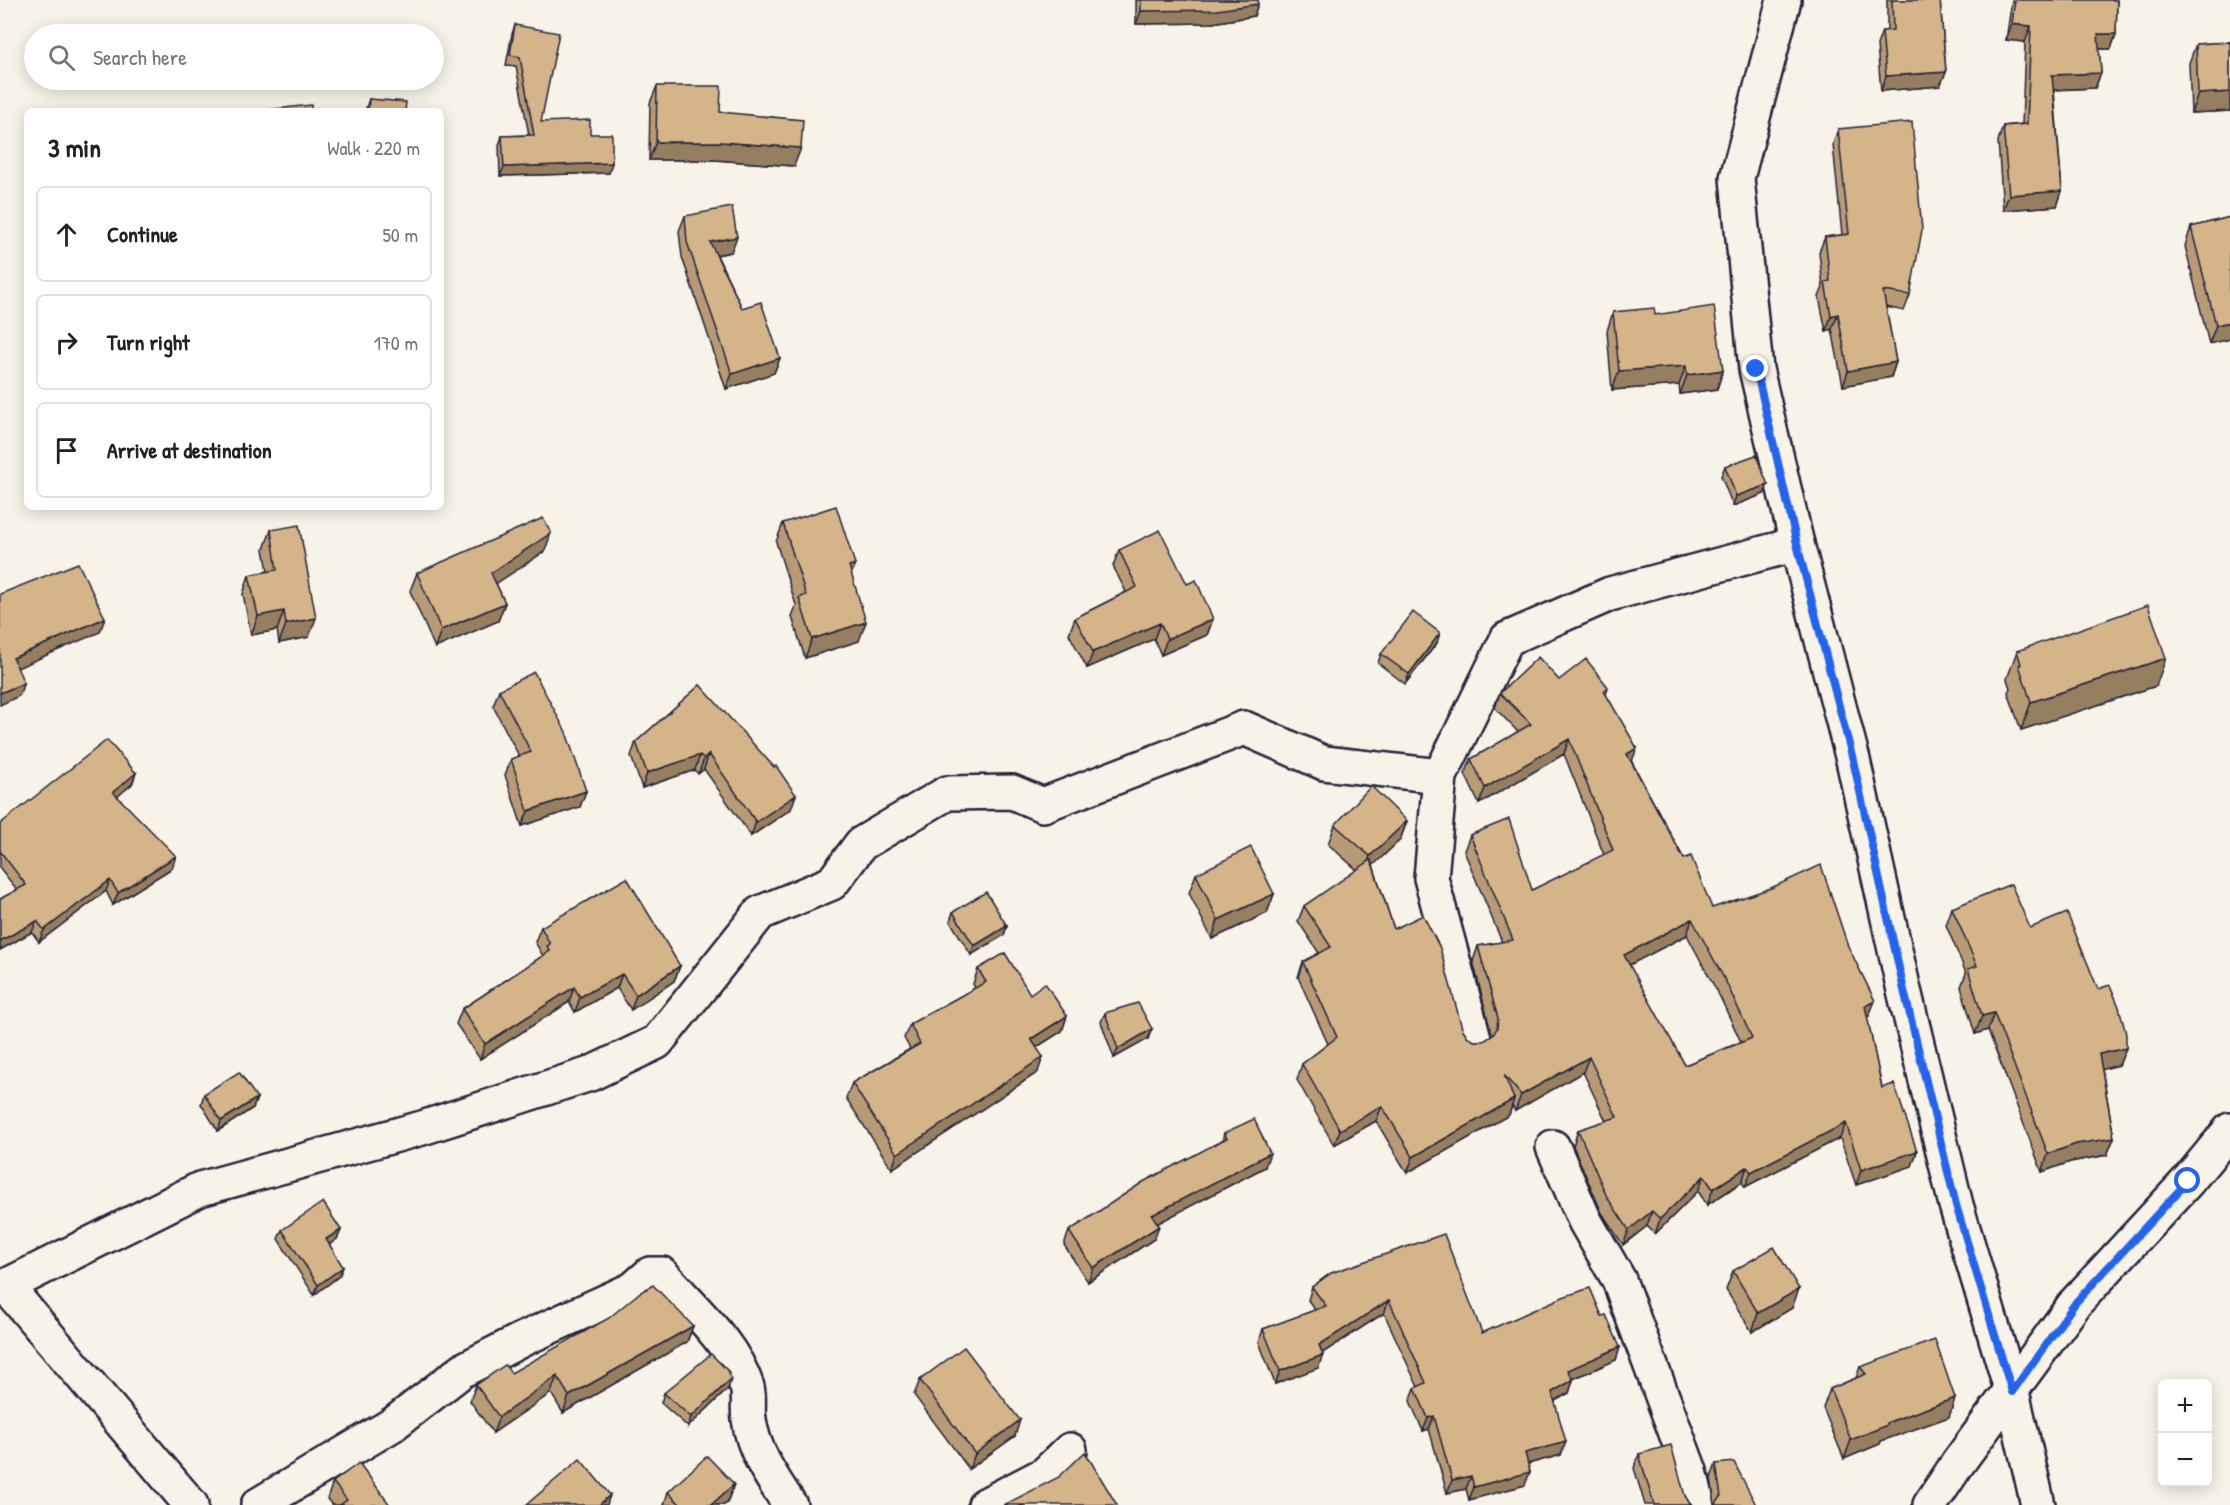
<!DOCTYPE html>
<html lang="en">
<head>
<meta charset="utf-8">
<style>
  :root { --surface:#fff; --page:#f2f2f2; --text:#222; --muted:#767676; --line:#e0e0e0 }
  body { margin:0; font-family:"Patrick Hand",sans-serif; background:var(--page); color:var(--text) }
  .controls { position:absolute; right:18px; bottom:18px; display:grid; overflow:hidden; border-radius:9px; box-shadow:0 3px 15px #0003 }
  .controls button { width:54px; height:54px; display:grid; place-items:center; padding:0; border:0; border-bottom:2px solid var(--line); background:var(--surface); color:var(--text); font:30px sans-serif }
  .stop { position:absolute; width:18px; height:18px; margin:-14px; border:4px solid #2563eb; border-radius:50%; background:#fff }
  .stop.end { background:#2563eb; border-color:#fff; box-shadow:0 2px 6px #0008 }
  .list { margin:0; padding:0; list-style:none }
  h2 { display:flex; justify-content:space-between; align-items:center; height:78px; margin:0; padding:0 24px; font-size:26px }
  h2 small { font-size:20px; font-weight:400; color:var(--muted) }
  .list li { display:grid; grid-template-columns:39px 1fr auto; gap:18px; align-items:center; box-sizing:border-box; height:96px; margin:0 12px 12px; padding:0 12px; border:2px solid var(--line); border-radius:9px }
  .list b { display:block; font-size:22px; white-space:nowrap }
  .list em { font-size:20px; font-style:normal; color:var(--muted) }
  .icon { flex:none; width:33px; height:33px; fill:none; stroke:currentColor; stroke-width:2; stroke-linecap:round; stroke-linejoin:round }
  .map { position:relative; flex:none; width:2230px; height:1505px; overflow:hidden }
  .search { position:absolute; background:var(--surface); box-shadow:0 3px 15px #0003; left:24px; top:24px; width:420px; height:66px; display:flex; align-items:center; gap:15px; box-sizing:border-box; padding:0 21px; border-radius:33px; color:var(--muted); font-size:22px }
  .panel { position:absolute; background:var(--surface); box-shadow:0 3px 15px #0003; left:24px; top:108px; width:420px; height:402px; border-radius:9px }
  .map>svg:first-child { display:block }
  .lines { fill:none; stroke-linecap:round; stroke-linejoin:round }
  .minor-casing { stroke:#22223b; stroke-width:38 }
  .minor { stroke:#f7f3e8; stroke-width:33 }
  .wall { fill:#b89b76; stroke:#22223b; stroke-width:1.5; fill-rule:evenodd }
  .shaded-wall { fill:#967e60; stroke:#22223b; stroke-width:1.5 }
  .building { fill:#d6b489; stroke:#22223b; stroke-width:1.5; fill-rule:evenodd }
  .route { stroke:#2563eb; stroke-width:8 }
</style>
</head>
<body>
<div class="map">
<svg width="2230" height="1505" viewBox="0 0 2230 1505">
  <rect width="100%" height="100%" fill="#f7f3e8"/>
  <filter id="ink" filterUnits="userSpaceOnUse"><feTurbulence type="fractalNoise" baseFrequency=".0167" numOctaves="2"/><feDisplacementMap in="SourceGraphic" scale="12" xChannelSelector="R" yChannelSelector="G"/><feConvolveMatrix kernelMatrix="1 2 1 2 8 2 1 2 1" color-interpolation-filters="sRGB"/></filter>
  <g filter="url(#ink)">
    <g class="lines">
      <defs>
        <g id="minor">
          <polyline points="1784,0 1737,178 1756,369 1797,544 1853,760 1903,986 1956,1205 2012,1392 2038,1505"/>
          <polyline points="1474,1038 1431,878 1440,776 1507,639 1610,594 1797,544"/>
          <polyline points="1553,1147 1585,1221 1619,1280 1690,1471 1698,1505"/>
          <polyline points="6,1286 191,1505"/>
          <polyline points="0,1289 200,1189 422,1128 590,1074 657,1042 760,913 832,883 861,844 947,793 1012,792 1043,805 1244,728 1324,763 1440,776"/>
          <path d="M258,1505l134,-80 71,-55 58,-30 112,-51 17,-15h12c30,34 71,69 85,113 3,10 0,22 2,32 4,32 23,59 41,86"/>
          <polyline points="985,1505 1045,1474 1070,1450"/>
          <polyline points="1930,1505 1958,1463 2076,1302 2188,1181 2230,1130"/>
        </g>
      </defs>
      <use href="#minor" class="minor-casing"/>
      <use href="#minor" class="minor"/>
    </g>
    <g class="wall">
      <polygon points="1136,0 1258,0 1254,16 1212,23 1136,24"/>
      <polygon points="1887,0 1940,0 1946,72 1940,86 1881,91 1877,45 1882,31 1887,31"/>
      <polygon points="2012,0 2117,0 2116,34 2111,49 2099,49 2101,73 2095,88 2054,90 2062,191 2057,206 2003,210 1998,141 2003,126 2022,124 2025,42 2006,40"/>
      <polygon points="515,25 541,122 590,134 609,173 500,176 499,145 502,136 529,135 516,66 506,65 512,34"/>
      <polygon points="2230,42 2230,111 2191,113 2189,63 2196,44"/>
      <polygon points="657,86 720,112 794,166 715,160 649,160 650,103"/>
      <polygon points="369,99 405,111 365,111"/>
      <polygon points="1838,129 1910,295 1904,311 1886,307 1896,362 1891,377 1843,386 1832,329 1826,331 1819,297 1823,287 1819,252 1825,237 1842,235 1833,144"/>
      <polygon points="685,216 731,252 717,255 742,308 780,358 774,373 726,389 682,257 679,231"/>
      <polygon points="2230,217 2230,339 2209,344 2185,246 2191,227"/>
      <polygon points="1613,312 1655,315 1723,370 1717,389 1680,394 1679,385 1612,390 1607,331"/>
      <polygon points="1725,466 1764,494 1733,506 1721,476"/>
      <polygon points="783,523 855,564 851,574 859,641 805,658 792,617 796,605 776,542"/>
      <polygon points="271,530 309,637 279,643 277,630 251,635 243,594 249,575 268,571 264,549"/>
      <polygon points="1119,550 1187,584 1213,619 1207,635 1161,655 1154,639 1087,668 1069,634 1075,618 1126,592 1113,566"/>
      <polygon points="545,551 496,583 505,603 498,621 435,648 410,591 417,573"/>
      <polygon points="1437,643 1405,684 1378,663 1381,654"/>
      <polygon points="2017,651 2156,686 2021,730 2008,692 2010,688 2007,679"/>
      <path d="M1559,680l49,7 -2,8 26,67 52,97 28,49 157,108 -2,1 15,71 35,63 -5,15 -56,19 -16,-47 -95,49 -3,-5 -35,23 -9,-14 -43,43 -8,-8 -24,19 -21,-32 -29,-67 5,-16 28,-9 -23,-49 -68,39 -3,-5 -3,9 -102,58 -31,-52 -42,24 -37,-65 5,-16 26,-20 -30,-67 5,-15 16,-9 -21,-32 6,-15 53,-36 -29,-26 7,-19 72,-4 -7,19 -27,25 21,64 73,107 7,5h10l8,-5 -19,-75 5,-15 24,-4 -38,-91 6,-16 62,55 72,-35 -40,-101 -85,50 -14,-30 6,-15 47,-27 -23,-24 5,-15zM1687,935l33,62 21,45 -56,23 -56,-100z"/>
      <polygon points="700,685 791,809 751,836 704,769 698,774 695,770 642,788 631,756 636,742"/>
      <polygon points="499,690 586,791 580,807 522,826 505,775 511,759 519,756 493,706"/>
      <polygon points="136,773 132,784 117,796 172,868 113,905 106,891 39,942 32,932 0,950 0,899 17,890 0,868 0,824"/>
      <polygon points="1196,874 1274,894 1267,913 1212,939 1189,893"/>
      <polygon points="1952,908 2030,928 2098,989 2126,1048 2119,1065 2102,1069 2114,1138 2107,1155 2070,1162 2042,1172 1988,1030 1975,1034 1961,987 1966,973 1946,925"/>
      <polygon points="953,912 1007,926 1004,935 971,955 950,921"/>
      <polygon points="541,927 680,966 674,981 631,1010 617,988 575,1012 569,1002 480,1059 456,1024 462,1009 543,956 535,942"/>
      <polygon points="978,969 1030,994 1067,1016 1062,1031 1037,1047 1038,1072 892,1169 846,1098 852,1083 910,1049 904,1038 910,1024 975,988 973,984"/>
      <polygon points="1105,1013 1148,1039 1114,1058 1101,1022"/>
      <polygon points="204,1094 257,1098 253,1108 218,1131 201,1104"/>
      <polygon points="1224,1133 1265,1167 1158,1223 1154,1239 1088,1282 1064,1245 1069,1231 1222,1141"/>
      <polygon points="282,1230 341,1230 337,1239 329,1245 343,1267 339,1276 314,1295 278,1239"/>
      <polygon points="1733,1271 1792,1308 1752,1332 1726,1290"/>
      <polygon points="1331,1273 1482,1333 1602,1316 1620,1347 1616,1360 1573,1379 1573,1380 1569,1393 1555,1401 1561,1455 1528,1464 1525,1485 1469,1500 1466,1489 1447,1493 1429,1429 1423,1431 1410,1401 1415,1388 1418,1387 1384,1313 1322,1353 1318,1368 1275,1384 1259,1342 1263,1329 1315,1310 1308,1300 1312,1287"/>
      <polygon points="693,1326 687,1342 563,1413 551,1393 493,1433 470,1401 476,1385 511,1373"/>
      <polygon points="1860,1367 1955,1398 1949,1417 1881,1441 1880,1444 1844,1459 1823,1408 1830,1389 1856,1378"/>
      <polygon points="920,1380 1015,1436 969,1469 914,1395"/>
      <polygon points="728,1389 688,1427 661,1403 664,1393"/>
      <polygon points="1639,1454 1685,1496 1690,1504 1692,1505 1645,1505 1634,1468"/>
      <polygon points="1716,1464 1756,1505 1715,1505 1711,1478"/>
      <polygon points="333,1482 390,1505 332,1505 327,1499"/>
      <polygon points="734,1484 727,1503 724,1505 664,1505 668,1492"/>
    </g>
    <g class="shaded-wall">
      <polygon points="1258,4 1254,16 1212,23 1136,24 1141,11"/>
      <polygon points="2012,24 2031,26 2025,42 2006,40"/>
      <polygon points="2098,34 2116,34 2111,49 2093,49"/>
      <polygon points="1946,72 1940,86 1881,91 1886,76"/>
      <polygon points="2101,73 2095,88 2047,90 2052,75"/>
      <polygon points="2230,92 2230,111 2191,113 2198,94"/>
      <polygon points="656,142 721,142 801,148 794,166 715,160 649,160"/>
      <polygon points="612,163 609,173 500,176 504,167"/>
      <polygon points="2062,191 2057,206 2003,210 2009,195"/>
      <polygon points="737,237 731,252 705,257 710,242"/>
      <polygon points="1838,314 1832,329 1826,331 1831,316"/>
      <polygon points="2230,322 2230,339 2209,344 2216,325"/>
      <polygon points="780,358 774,373 726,389 732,374"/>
      <polygon points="1896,362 1891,377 1843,386 1848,371"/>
      <polygon points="1686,366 1679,385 1612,390 1619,371"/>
      <polygon points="1723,370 1717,389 1680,394 1687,375"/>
      <polygon points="1768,485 1764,494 1733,506 1736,496"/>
      <polygon points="551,533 545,551 485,591 491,573"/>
      <polygon points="855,564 848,583 849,566"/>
      <polygon points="505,603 498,621 435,648 441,630"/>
      <polygon points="284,611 277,630 251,635 258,616"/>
      <polygon points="105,618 100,632 8,672 13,658"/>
      <polygon points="316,618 309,637 279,643 286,624"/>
      <polygon points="1213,619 1207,635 1161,655 1167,639"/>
      <polygon points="866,622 859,641 805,658 812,639"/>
      <polygon points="1160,623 1154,639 1087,668 1093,652"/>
      <polygon points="1440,633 1437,643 1405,684 1409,674"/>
      <polygon points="2166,658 2156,686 2021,730 2031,702"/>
      <polygon points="24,683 19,696 0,705 0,693"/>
      <polygon points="1569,739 1564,754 1479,804 1485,788"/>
      <polygon points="1637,748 1631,764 1627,754"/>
      <polygon points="709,754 704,769 698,774 704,759"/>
      <polygon points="700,755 695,770 642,788 647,773"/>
      <polygon points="136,773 132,784 109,804 113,792"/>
      <polygon points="586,791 580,807 522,826 528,811"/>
      <polygon points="796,795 791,809 751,836 756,822"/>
      <polygon points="1407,821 1400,840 1363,875 1370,856"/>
      <polygon points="176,856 172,868 113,905 118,893"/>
      <polygon points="110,880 106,891 39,942 44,930"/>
      <polygon points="1274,894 1267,913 1212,939 1218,920"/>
      <polygon points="1692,919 1687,935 1618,971 1624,955"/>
      <polygon points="37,921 32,932 0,950 0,941"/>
      <polygon points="1007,926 1004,935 971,955 974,946"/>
      <polygon points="680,966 674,981 631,1010 636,995"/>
      <polygon points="622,974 617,988 575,1012 580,997"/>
      <polygon points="574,987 569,1002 480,1059 485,1044"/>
      <polygon points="1875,1001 1869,1016 1859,1021 1865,1006"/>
      <polygon points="1994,1013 1988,1030 1975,1034 1982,1016"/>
      <polygon points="1067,1016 1062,1031 1026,1054 1031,1039"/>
      <polygon points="1152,1029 1148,1039 1114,1058 1118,1049"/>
      <polygon points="2126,1048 2119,1065 2092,1072 2099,1054"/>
      <polygon points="1043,1057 1038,1072 892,1169 897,1154"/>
      <polygon points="1589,1057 1583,1072 1515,1111 1521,1095"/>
      <polygon points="257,1098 253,1108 218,1131 221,1121"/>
      <polygon points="1514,1099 1509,1115 1407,1173 1413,1157"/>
      <polygon points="1382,1106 1376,1121 1334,1145 1340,1130"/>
      <polygon points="1846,1123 1840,1138 1745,1187 1751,1172"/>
      <polygon points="2114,1138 2107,1155 2070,1162 2042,1172 2048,1154 2076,1144"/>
      <polygon points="1917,1151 1912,1166 1856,1185 1861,1170"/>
      <polygon points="1270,1153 1265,1167 1147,1229 1152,1215"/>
      <polygon points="1747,1167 1742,1182 1707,1205 1713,1189"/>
      <polygon points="1704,1176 1698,1191 1655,1234 1660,1219"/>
      <polygon points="1652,1211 1647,1226 1623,1245 1629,1230"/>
      <polygon points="1159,1226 1154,1239 1088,1282 1093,1268"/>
      <polygon points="341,1230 337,1239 323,1249 326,1239"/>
      <polygon points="343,1267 339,1276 314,1295 318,1285"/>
      <polygon points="1799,1289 1792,1308 1752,1332 1758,1313"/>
      <polygon points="1389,1300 1384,1313 1315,1358 1319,1345"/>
      <polygon points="693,1326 687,1342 563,1413 569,1396"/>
      <polygon points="1620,1347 1616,1360 1563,1383 1568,1370"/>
      <polygon points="1323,1355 1318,1368 1275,1384 1280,1371"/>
      <polygon points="557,1376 551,1393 493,1433 499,1417"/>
      <polygon points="731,1379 728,1389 688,1427 691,1417"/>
      <polygon points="1573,1380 1569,1393 1547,1405 1552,1392"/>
      <polygon points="1955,1398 1949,1417 1881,1441 1880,1444 1844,1459 1851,1440 1886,1423"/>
      <polygon points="1434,1416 1429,1429 1423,1431 1428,1418"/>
      <polygon points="1020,1420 1015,1436 969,1469 975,1454"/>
      <polygon points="1566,1442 1561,1455 1520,1466 1525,1453"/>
      <polygon points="1530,1472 1525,1485 1469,1500 1474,1487"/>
      <polygon points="1471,1476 1466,1489 1447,1493 1452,1480"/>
      <polygon points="734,1484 727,1503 724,1505 711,1505"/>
      <polygon points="610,1495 607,1505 599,1505"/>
    </g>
    <g class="building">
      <polygon points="1141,0 1258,0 1258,4 1217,10 1141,11"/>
      <polygon points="1892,0 1940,0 1946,72 1886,76 1882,31 1893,30"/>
      <polygon points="2015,0 2117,0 2116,34 2098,34 2101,73 2052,75 2062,191 2009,195 2003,126 2027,124 2031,26 2012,24"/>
      <polygon points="515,25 559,33 541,122 590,120 590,134 612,134 612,163 504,167 502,136 534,135 520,57 510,55"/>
      <polygon points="2230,42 2230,92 2198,94 2196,44"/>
      <polygon points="657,86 721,86 720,112 803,120 801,148 721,142 656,142"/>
      <polygon points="369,99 406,102 405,111 368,111"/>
      <polygon points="311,105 311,111 256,111"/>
      <polygon points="1912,122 1922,230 1910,295 1883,291 1896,362 1848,371 1838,314 1831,316 1825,282 1830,281 1825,237 1849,234 1838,129"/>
      <polygon points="732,207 737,237 710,242 742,308 761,302 780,358 732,374 687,242 685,216"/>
      <polygon points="2230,217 2230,322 2216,325 2191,227"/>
      <polygon points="1714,306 1723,370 1687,375 1686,366 1619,371 1613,312 1654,308 1655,315"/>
      <polygon points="1756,455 1768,485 1736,496 1725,466"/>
      <polygon points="836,506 855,564 849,566 866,622 812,639 799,598 806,595 783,523"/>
      <polygon points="543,518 551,533 491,573 505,603 441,630 417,573"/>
      <polygon points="299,525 316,618 286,624 284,611 258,616 249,575 277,570 271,530"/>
      <polygon points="1160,530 1187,584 1196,580 1213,619 1167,639 1160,623 1093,652 1075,618 1137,587 1119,550"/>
      <polygon points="78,563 105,618 13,658 24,683 0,693 0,594"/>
      <polygon points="2148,605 2166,658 2031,702 2019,665 2021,664 2017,651"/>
      <polygon points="1413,612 1440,633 1409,674 1381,654"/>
      <path d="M1538,657l21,23 27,-21 22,28 -4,4 33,57 -10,6 57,105 7,-3 21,52 59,-20 50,-23 27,81 27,55 -10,5 17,82 12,-4 23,67 -56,19 -15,-47 -95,49 -4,-5 -34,22 -9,-13 -44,43 -8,-8 -23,19 -22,-33 -29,-67 39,-13 -28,-60 -68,38 -17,-20 10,24 -101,58 -31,-51 -42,24 -38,-66 35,-27 -34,-75 28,-15 -27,-41 67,-46 23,69 29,-14 17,33 22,80 5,8 7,5h10l9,-6 4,-7 1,-10 -20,-72 35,-6 -43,-105 39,-16 23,71 81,-40 -44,-111 -84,49 -14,-29 60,-35 -31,-31zM1692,919l34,63 26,56 -67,27 -61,-110z"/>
      <polygon points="534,672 566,732 586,791 528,811 511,759 531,752 499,690"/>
      <polygon points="700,685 774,767 776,766 796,795 756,822 709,754 704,759 700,755 647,773 636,742"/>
      <polygon points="107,740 136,773 113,792 176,856 118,893 110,880 44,930 37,921 0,941 0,899 26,885 0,851 0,824"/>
      <polygon points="1371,786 1407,821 1370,856 1335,825"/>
      <polygon points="1251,847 1274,894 1218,920 1196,874"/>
      <polygon points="627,878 680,966 636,995 622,974 580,997 574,987 485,1044 462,1009 550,951 547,946 550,944 541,927"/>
      <polygon points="2011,884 2030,928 2067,913 2098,989 2110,985 2119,1007 2126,1034 2126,1048 2099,1054 2114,1138 2076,1144 2048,1154 1994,1013 1982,1016 1968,969 1977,966 1952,908"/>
      <polygon points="986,892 1007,926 974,946 953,912"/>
      <polygon points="1005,953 1030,994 1045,983 1067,1016 1031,1039 1043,1057 897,1154 852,1083 920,1044 910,1024 986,982 978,969"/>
      <polygon points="1138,1003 1152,1029 1118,1049 1105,1013"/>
      <polygon points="239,1072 257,1098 221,1121 204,1094"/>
      <polygon points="1254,1119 1270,1153 1152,1215 1159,1226 1093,1268 1069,1231 1143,1182 1227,1138 1224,1133"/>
      <polygon points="323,1202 341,1230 326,1239 343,1267 318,1285 282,1230"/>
      <polygon points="1444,1234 1482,1333 1563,1297 1590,1288 1602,1316 1606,1315 1620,1347 1568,1370 1573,1380 1552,1392 1566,1442 1525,1453 1530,1472 1474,1487 1471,1476 1452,1480 1434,1416 1428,1418 1415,1388 1426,1383 1389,1300 1319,1345 1323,1355 1280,1371 1263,1329 1326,1306 1312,1287 1331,1273"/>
      <polygon points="1774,1247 1799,1289 1758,1313 1733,1271"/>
      <polygon points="653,1285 693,1326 569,1396 557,1376 499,1417 476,1385 505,1365 511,1373 609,1318 639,1293"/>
      <polygon points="1935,1340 1955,1398 1886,1423 1887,1425 1851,1440 1830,1389 1866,1374 1860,1367"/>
      <polygon points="964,1347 1020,1420 975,1454 920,1380"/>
      <polygon points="711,1354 728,1371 731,1379 691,1417 664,1393"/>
      <polygon points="1671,1445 1685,1496 1690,1504 1692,1505 1654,1505 1639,1454"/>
      <polygon points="1085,1452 1117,1505 1004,1505 1059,1477"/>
      <polygon points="707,1456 734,1484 711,1505 681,1505 668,1492"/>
      <polygon points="580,1459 610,1495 599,1505 526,1505"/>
      <polygon points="1734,1462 1756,1505 1715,1505 1721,1497 1716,1464"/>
      <polygon points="359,1463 390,1505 340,1505 347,1500 333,1482"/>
    </g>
  </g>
  <g class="lines" filter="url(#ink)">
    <polyline class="route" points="1756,369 1797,544 1853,760 1903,986 1956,1205 2012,1392 2076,1302 2188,1181"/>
  </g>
</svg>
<div class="controls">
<button>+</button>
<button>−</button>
</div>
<div class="stop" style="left:2188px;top:1181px"></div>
<div class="stop end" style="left:1756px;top:369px"></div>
<div class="search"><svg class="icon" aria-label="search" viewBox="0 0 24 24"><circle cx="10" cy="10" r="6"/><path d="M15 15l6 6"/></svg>Search here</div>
<section class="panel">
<h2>3 min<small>Walk · 220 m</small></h2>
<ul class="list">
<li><svg class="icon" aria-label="ahead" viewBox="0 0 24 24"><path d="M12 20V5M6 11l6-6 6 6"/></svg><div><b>Continue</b></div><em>50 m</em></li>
<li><svg class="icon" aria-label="right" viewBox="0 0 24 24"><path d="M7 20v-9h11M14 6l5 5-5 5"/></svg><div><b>Turn right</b></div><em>170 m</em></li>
<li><svg class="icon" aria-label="arrive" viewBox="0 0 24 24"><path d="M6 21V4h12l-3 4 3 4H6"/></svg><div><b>Arrive at destination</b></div></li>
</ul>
</section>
</div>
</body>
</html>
